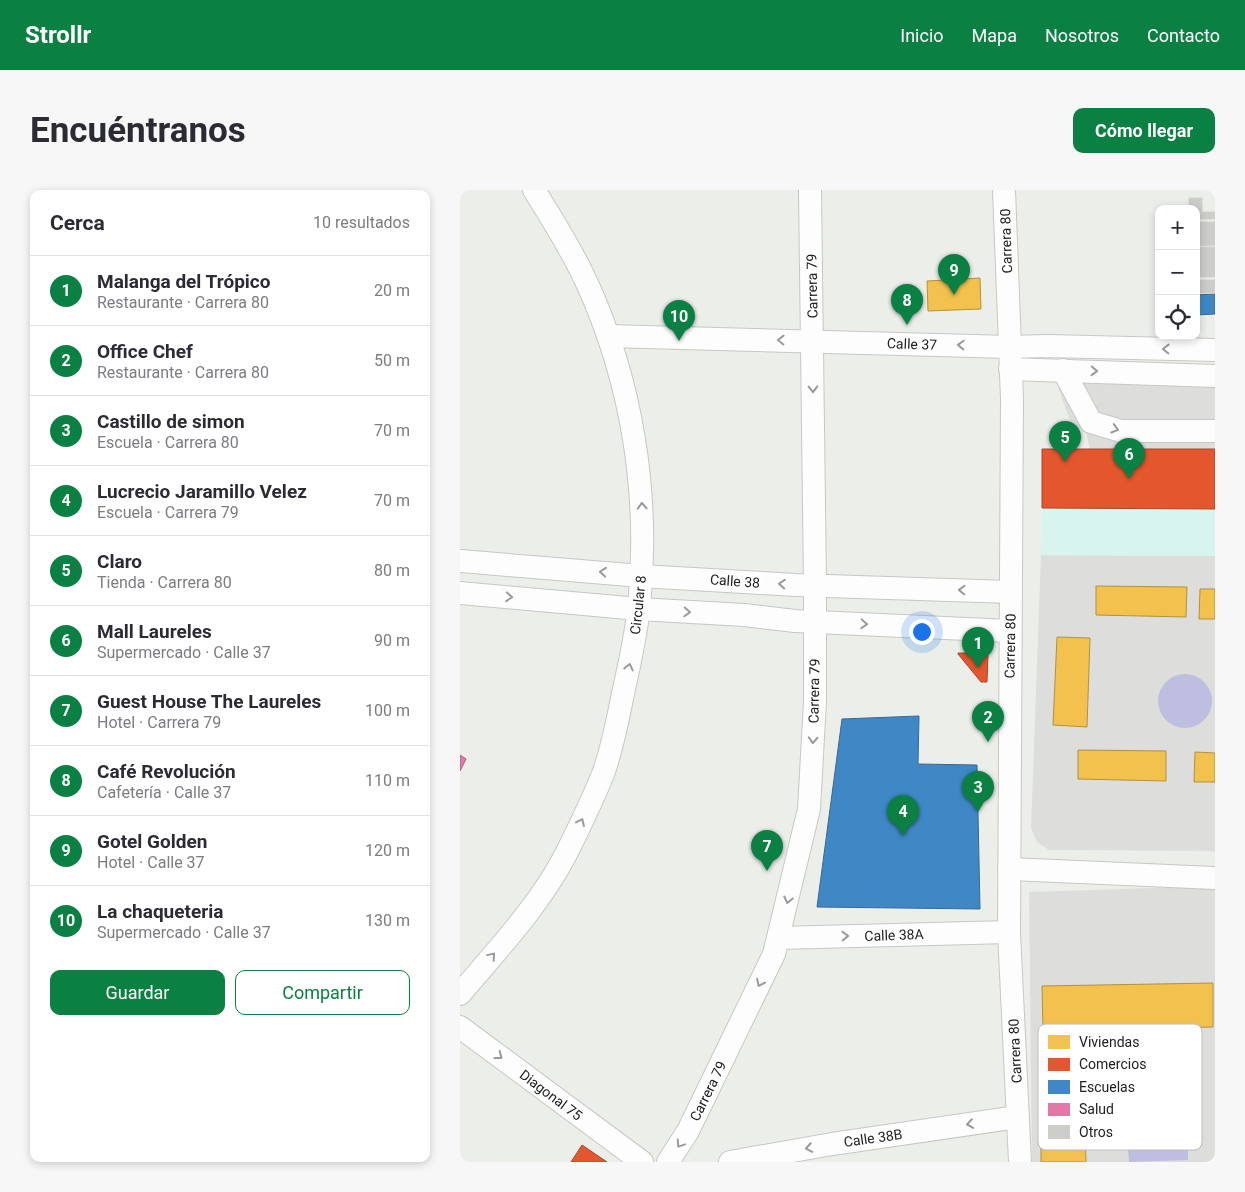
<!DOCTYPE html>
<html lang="es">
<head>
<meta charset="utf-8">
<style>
  :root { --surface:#fff; --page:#f7f7f7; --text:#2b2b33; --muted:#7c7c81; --line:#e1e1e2; --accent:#0b8043 }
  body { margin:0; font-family:Roboto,sans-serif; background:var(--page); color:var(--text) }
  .controls { position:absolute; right:15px; top:15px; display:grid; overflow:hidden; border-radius:10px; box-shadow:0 2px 8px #0003 }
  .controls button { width:45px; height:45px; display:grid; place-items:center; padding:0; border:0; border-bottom:1px solid var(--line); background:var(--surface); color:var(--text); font:25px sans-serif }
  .you { position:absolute; left:461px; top:441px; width:18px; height:18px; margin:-12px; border:4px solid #fff; border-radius:50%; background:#1a73e8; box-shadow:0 0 0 8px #1a73e833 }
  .badge { display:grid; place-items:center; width:32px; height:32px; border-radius:50%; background:var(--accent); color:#fff; font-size:16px; font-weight:700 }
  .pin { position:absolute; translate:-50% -41px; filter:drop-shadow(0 1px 2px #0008) }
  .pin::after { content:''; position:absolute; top:26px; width:18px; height:15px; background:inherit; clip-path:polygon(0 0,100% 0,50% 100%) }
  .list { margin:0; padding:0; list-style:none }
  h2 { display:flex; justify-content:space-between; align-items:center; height:65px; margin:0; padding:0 20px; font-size:21px }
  h2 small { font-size:16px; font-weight:400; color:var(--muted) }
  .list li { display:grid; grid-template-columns:32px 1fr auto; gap:15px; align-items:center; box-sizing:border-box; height:70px; padding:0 20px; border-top:1px solid var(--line) }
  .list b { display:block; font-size:19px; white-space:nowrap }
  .list p { margin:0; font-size:16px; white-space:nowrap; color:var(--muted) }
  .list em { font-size:16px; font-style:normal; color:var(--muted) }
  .actions { display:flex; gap:10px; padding:15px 20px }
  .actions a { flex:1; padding:11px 0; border:1px solid var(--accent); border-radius:10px; text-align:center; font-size:18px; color:var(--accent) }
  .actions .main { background:var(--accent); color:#fff }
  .icon { flex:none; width:28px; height:28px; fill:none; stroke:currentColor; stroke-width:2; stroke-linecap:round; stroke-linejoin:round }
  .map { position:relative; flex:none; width:755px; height:972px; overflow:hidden; border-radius:10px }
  header { display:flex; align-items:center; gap:30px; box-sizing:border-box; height:70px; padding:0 25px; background:var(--accent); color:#fff }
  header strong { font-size:24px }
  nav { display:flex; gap:28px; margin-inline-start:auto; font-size:18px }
  .intro { display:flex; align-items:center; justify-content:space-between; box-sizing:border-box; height:120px; padding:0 30px }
  h1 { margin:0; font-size:35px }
  .button { padding:12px 22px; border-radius:10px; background:var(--accent); color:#fff; font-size:18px; font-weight:700 }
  main { display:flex; gap:30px; padding:0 30px }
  aside { flex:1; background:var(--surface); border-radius:10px; box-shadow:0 2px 8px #0003 }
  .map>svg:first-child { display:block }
  .residential { fill:#dddedb }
  .park { fill:#d7f4ee }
  .water { fill:#bebee1 }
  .homes { fill:#f2c14e; stroke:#b39140 }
  .shops { fill:#e4572e; stroke:#aa472a }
  .schools { fill:#3f88c5; stroke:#366994 }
  .health { fill:#e377a8; stroke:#a95d80 }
  .building { fill:#cccdc9; stroke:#cfd2cb }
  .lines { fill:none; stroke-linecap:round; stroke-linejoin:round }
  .minor-casing { stroke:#c7c8c5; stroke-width:24 }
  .minor { stroke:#fcfdfc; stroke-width:22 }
  .oneway { stroke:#999a99 }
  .labels { text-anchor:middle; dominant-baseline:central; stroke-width:5; stroke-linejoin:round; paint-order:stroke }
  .street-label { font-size:14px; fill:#212121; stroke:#fff }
  .key { fill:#fff; stroke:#bcbcbc; stroke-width:1 }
  .key-label { font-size:14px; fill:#212121 }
</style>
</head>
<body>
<header>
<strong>Strollr</strong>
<nav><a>Inicio</a><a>Mapa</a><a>Nosotros</a><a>Contacto</a></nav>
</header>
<div class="intro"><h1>Encuéntranos</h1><a class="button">Cómo llegar</a></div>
<main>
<aside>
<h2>Cerca<small>10 resultados</small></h2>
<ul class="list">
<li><span class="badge">1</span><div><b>Malanga del Trópico</b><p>Restaurante · Carrera 80</p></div><em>20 m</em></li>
<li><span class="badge">2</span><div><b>Office Chef</b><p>Restaurante · Carrera 80</p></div><em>50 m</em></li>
<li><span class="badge">3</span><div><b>Castillo de simon</b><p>Escuela · Carrera 80</p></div><em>70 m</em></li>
<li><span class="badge">4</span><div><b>Lucrecio Jaramillo Velez</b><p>Escuela · Carrera 79</p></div><em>70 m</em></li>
<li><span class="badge">5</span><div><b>Claro</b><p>Tienda · Carrera 80</p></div><em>80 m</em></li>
<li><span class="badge">6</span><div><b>Mall Laureles</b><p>Supermercado · Calle 37</p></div><em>90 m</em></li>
<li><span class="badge">7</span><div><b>Guest House The Laureles</b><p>Hotel · Carrera 79</p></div><em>100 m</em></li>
<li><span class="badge">8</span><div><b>Café Revolución</b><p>Cafetería · Calle 37</p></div><em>110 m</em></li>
<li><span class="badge">9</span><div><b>Gotel Golden</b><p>Hotel · Calle 37</p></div><em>120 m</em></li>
<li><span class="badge">10</span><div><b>La chaqueteria</b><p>Supermercado · Calle 37</p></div><em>130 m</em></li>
</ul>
<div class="actions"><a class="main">Guardar</a><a>Compartir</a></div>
</aside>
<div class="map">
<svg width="755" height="972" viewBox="0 0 755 972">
  <rect width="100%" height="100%" fill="#ecefe9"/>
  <g class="residential">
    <polygon points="596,192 755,197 755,259 630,259 626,242 611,233"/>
    <polygon points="581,365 755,366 755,661 589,660 577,652 571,638"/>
    <polygon points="755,696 755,972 572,972 569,702"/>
  </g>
  <polygon class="park" points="582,318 755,319 755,366 581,365"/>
  <g class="water">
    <circle cx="725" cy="511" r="27"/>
    <path d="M711,930c2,12 6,14 17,12v28l-59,2 -3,-40z"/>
  </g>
  <g class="homes">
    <polygon points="520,88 521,119 468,121 467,91"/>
    <polygon points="636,396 727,397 726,427 636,425"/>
    <polygon points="740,399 755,399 755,429 739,429"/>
    <polygon points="597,447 630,448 627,537 593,535"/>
    <polygon points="618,560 706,561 706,591 618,589"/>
    <polygon points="735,562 755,563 755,592 734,592"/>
    <polygon points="753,793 753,837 583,840 582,796"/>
    <polygon points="625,940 626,972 581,972 581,941"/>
  </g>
  <g class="shops">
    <polygon points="582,259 755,259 755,319 582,318"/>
    <polygon points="513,457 520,457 528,463 527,492 521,492 498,464 498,463 512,463"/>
    <polygon points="122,955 147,972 111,972"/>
  </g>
  <g class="schools">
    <polygon points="755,104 755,124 736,125 736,105"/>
    <polygon points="459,526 458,574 517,575 520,719 357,717 382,529"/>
  </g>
  <polygon class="health" points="0,565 6,569 0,581"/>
  <g class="building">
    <polygon points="729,8 742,8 742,22 755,22 755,29 736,29 736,19 729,19"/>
    <polygon points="736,32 755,32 755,55 736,56"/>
    <polygon points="736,57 755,57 755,87 739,87 739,76 736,76"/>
    <rect x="736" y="90" width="19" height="13"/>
  </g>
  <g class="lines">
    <defs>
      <g id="minor">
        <polyline points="544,0 552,209 549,742 560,972"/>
        <polyline points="148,146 550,157 588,156 755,160"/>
        <polyline points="550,179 755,186"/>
        <polyline points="603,180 631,232 661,241 755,241"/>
        <polyline points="0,371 181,386 336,395 551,402"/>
        <polyline points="0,403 179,419 284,425 335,431 550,441"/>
        <polyline points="549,679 755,688"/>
        <polyline points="319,748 549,742"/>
        <path d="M0,804c38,-45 79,-88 106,-140 13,-26 26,-53 37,-80 10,-27 15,-57 21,-85 6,-27 12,-54 15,-82 11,-111 -6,-224 -53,-326 -15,-32 -33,-61 -52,-91"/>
        <polyline points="0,837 182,972"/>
        <polyline points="208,972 228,941 314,764 349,619 355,511 355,395 350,0"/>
        <polyline points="270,972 372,954 558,927"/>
      </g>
    </defs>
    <use href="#minor" class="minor-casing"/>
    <use href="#minor" class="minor"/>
  </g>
  <defs><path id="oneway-chevron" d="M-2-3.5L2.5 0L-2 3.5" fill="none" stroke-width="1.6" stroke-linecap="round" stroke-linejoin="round" transform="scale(1.25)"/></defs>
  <g class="oneway">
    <use href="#oneway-chevron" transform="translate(321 150) rotate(-179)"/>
    <use href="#oneway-chevron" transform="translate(501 155) rotate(-178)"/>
    <use href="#oneway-chevron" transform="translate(706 159) rotate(-179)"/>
    <use href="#oneway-chevron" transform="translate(634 181) rotate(2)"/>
    <use href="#oneway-chevron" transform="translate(353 199) rotate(89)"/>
    <use href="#oneway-chevron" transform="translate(655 239) rotate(16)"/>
    <use href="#oneway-chevron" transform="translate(182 316) rotate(-93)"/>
    <use href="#oneway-chevron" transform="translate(143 382) rotate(-175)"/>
    <use href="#oneway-chevron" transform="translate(322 394) rotate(-176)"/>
    <use href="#oneway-chevron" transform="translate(502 400) rotate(-178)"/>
    <use href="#oneway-chevron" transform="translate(49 407) rotate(5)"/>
    <use href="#oneway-chevron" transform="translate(227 422) rotate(3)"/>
    <use href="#oneway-chevron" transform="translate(404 434) rotate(3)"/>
    <use href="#oneway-chevron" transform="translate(169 477) rotate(-77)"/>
    <use href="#oneway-chevron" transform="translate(353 550) rotate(93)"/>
    <use href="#oneway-chevron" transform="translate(121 632) rotate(-65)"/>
    <use href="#oneway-chevron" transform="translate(328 710) rotate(103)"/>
    <use href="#oneway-chevron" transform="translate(385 746) rotate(-2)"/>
    <use href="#oneway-chevron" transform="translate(32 766) rotate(-50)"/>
    <use href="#oneway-chevron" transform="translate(300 793) rotate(116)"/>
    <use href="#oneway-chevron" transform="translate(39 866) rotate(37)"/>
    <use href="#oneway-chevron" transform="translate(510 934) rotate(172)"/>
    <use href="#oneway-chevron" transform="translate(220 954) rotate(124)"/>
    <use href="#oneway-chevron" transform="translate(349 958) rotate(170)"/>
  </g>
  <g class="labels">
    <g class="street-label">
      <text transform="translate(546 51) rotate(-92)">Carrera 80</text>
      <text transform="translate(352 96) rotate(-91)">Carrera 79</text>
      <text transform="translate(452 154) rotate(2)">Calle 37</text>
      <text transform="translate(275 391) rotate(4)">Calle 38</text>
      <text transform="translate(178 415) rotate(-84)">Circular 8</text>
      <text transform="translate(550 456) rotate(-89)">Carrera 80</text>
      <text transform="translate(354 501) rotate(-89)">Carrera 79</text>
      <text transform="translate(434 745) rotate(-2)">Calle 38A</text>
      <text transform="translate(555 861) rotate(-93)">Carrera 80</text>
      <text transform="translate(248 901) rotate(-64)">Carrera 79</text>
      <text transform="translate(91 905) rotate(37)">Diagonal 75</text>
      <text transform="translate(413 948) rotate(-8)">Calle 38B</text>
    </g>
  </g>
  <rect x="578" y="834" width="164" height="126" rx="8" class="key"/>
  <rect x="588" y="845" width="22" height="14" fill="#f2c14e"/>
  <rect x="588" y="868" width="22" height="13" fill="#e4572e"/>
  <rect x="588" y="890" width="22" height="14" fill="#3f88c5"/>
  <rect x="588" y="913" width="22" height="13" fill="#e377a8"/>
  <rect x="588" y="935" width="22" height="14" fill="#cccdc9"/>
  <g class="key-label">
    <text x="619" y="857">Viviendas</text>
    <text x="619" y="879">Comercios</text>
    <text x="619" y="902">Escuelas</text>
    <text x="619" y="924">Salud</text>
    <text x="619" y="947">Otros</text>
  </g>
</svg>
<div class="controls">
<button>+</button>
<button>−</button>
<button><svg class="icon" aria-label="locate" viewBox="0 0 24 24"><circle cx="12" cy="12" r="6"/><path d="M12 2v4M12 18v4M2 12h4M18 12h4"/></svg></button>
</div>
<div class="you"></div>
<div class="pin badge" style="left:518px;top:478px">1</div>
<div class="pin badge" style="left:528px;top:552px">2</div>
<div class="pin badge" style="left:518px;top:622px">3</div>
<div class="pin badge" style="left:443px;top:646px">4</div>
<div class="pin badge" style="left:605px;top:272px">5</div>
<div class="pin badge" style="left:669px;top:289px">6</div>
<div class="pin badge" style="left:307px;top:681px">7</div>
<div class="pin badge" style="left:447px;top:135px">8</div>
<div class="pin badge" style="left:494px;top:105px">9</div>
<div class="pin badge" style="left:219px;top:151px">10</div>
</div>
</main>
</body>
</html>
